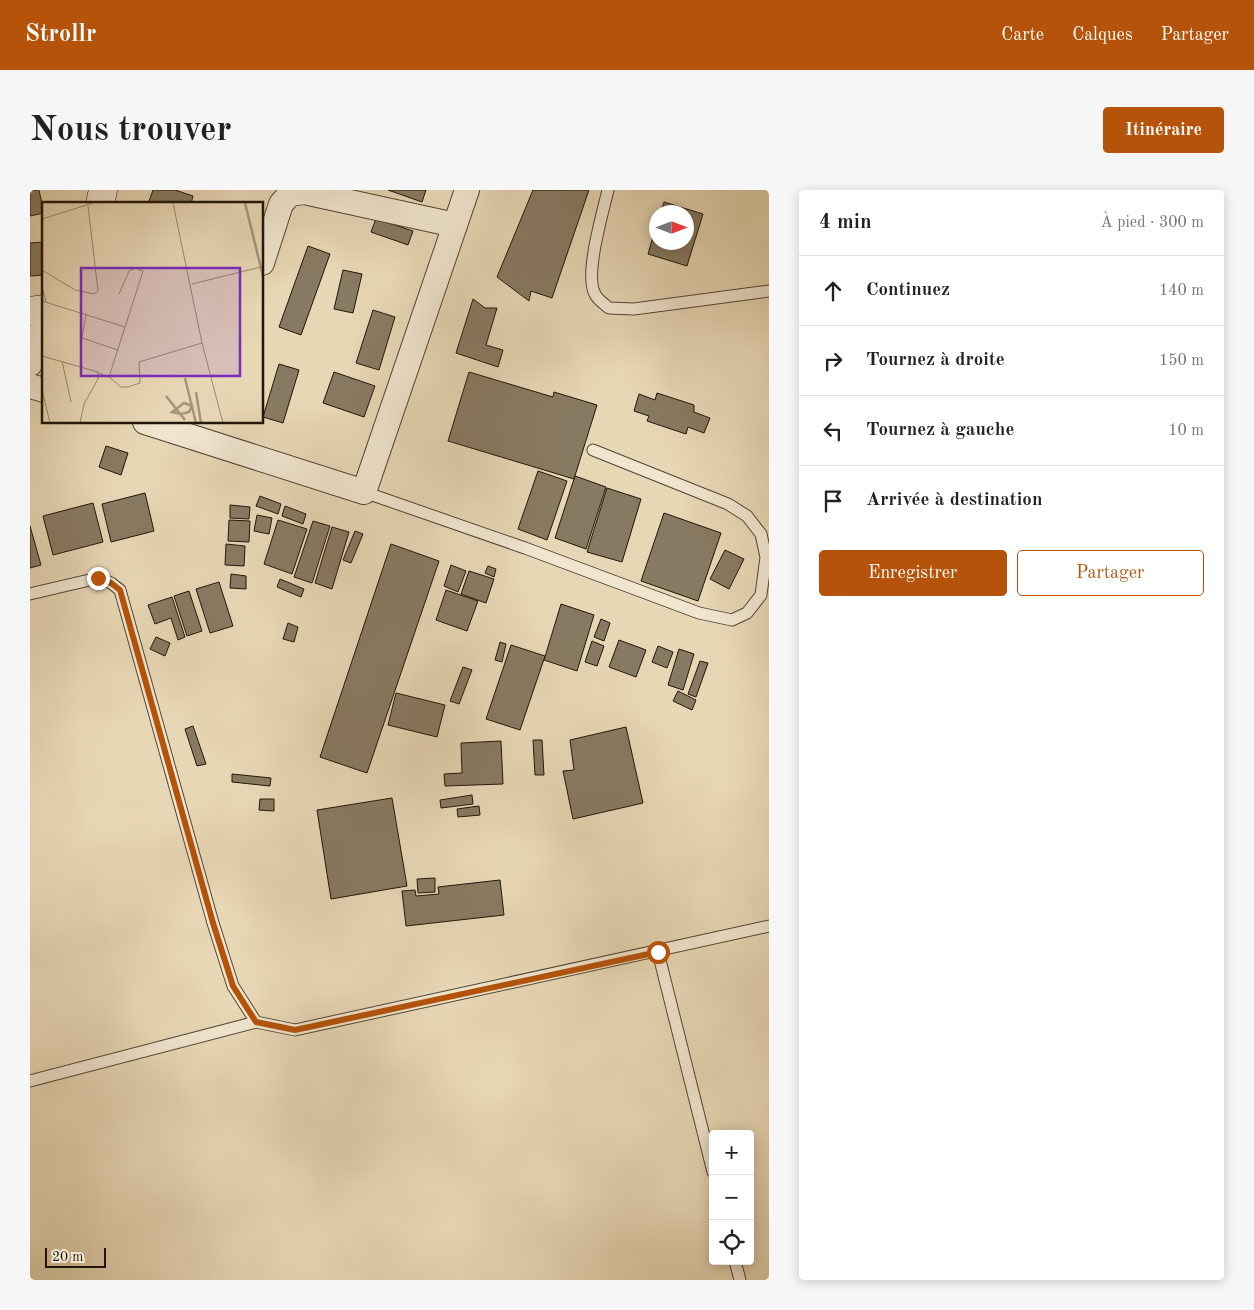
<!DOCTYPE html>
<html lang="fr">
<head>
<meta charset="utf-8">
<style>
  :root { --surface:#fff; --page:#f6f6f6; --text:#222; --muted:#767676; --line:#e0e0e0; --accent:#b45309 }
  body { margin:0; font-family:"Old Standard TT",serif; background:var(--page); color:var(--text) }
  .controls { position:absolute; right:15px; bottom:15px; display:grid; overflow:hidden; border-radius:5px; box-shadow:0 2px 12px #0003 }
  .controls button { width:45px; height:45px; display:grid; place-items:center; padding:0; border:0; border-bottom:1px solid var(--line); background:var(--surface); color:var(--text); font:25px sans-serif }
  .compass { position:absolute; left:619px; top:15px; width:45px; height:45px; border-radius:50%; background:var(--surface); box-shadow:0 2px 12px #0003; rotate:90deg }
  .scale { position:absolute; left:15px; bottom:12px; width:61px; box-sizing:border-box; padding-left:5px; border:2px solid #201609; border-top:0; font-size:14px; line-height:18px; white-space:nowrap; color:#201609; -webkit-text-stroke:4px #f0e5cf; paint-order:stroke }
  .stop { position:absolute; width:15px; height:15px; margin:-11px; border:4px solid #b45309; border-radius:50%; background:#fff }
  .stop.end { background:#b45309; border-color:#fff; box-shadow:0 1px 5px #0008 }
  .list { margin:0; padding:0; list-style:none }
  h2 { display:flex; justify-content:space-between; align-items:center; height:65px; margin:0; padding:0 20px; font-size:21px }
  h2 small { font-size:16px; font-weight:400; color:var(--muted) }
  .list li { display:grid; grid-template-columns:32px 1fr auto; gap:15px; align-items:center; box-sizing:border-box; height:70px; padding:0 20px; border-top:1px solid var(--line) }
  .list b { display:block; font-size:19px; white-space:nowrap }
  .list em { font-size:16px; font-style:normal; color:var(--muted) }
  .actions { display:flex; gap:10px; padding:15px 20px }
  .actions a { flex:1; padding:11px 0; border:1px solid var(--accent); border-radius:5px; text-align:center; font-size:18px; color:var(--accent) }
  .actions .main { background:var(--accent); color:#fff }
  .icon { flex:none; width:28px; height:28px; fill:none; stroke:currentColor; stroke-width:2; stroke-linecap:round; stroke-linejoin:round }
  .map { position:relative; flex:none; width:739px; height:1090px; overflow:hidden; border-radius:5px }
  header { display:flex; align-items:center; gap:30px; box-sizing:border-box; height:70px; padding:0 25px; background:var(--accent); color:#fff }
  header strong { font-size:24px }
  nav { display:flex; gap:28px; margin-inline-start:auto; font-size:18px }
  .intro { display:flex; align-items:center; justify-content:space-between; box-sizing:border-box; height:120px; padding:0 30px }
  h1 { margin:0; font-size:35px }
  .button { padding:12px 22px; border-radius:5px; background:var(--accent); color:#fff; font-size:18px; font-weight:700 }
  main { display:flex; gap:30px; padding:0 30px }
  aside { flex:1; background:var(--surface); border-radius:5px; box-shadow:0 2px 12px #0003 }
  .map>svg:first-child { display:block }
  .building { fill:#887a62; stroke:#201609 }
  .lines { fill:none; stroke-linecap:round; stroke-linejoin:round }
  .lane-casing { stroke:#524634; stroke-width:13 }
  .street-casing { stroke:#524634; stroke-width:26 }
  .secondary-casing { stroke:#201609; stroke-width:29 }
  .lane { stroke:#f0e5cf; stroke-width:11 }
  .street { stroke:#f0e5cf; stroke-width:24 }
  .secondary { stroke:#f0e5cf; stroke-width:28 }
  .route { stroke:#b45309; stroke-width:6 }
  .inset-river { fill:none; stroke:#a4957b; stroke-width:2.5 }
  .inset-road { fill:none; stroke:#988a70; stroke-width:1 }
  .view { fill:#7b2cbf; fill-opacity:0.15; stroke:#7b2cbf; stroke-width:2.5 }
  .inset-edge { fill:none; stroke:#201609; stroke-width:2.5 }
</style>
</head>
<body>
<header>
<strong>Strollr</strong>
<nav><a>Carte</a><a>Calques</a><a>Partager</a></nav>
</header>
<div class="intro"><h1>Nous trouver</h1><a class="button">Itinéraire</a></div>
<main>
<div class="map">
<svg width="739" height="1090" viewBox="0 0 739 1090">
  <rect width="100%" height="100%" fill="#e8d7b5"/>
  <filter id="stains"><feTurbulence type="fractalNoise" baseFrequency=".004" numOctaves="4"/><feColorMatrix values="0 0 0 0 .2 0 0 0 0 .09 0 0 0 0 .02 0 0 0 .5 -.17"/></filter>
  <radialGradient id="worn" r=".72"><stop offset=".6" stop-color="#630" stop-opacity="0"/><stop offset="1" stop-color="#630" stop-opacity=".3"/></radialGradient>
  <g class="building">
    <polygon points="0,0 9,0 14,23 0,26"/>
    <polygon points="123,0 145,0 163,6 161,14 118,14"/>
    <polygon points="358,0 396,0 392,12"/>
    <polygon points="503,0 559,0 522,108 501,101 499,111 467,87"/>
    <polygon points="634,12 673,24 657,76 618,64 626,36 626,52 656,52 656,22 631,22"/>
    <polygon points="346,29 383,41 378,55 341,42"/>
    <polygon points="14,52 14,85 0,86 0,53"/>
    <polygon points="278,56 300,64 271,145 249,137"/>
    <polygon points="313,80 332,84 323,123 304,119"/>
    <polygon points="443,109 455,118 467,118 456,155 473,160 468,177 426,163"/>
    <polygon points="343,120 365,127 349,180 326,173"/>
    <polygon points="249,174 269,180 253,233 233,227"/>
    <polygon points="304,182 345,196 334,227 293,213"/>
    <polygon points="439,182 523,207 524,202 567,215 544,289 418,251"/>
    <polygon points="627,203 664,215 664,222 680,228 674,243 658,237 656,244 617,231 619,226 604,221 609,204 625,210"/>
    <polygon points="76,256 98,263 91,285 69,277"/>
    <polygon points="508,281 537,291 517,350 488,339"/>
    <polygon points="545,286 576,297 556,359 525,348"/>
    <polygon points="577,298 611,309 592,372 557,362"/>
    <polygon points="115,303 124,341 81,352 72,314"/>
    <polygon points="230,306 251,314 248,324 226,316"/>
    <polygon points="63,313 73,352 23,365 13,326"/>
    <polygon points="200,315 220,317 219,329 200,328"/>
    <polygon points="255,316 276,324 273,334 252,326"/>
    <polygon points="634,323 691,343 668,411 611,391"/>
    <polygon points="227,325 242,328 239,344 224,341"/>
    <polygon points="199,330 220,331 219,352 198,351"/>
    <polygon points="248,330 277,339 262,384 234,374"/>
    <polygon points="283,331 300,336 282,393 264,387"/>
    <polygon points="0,336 11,375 0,378"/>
    <polygon points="302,337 319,342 302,399 285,393"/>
    <polygon points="325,341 333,344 321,373 313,370"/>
    <polygon points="196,354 215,356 214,376 195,375"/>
    <polygon points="361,354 409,371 337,583 290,567"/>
    <polygon points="695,360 714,369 699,399 680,389"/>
    <polygon points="421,375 436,381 428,402 414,396"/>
    <polygon points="458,376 466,379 464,387 455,383"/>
    <polygon points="439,381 464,389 456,413 431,404"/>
    <polygon points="201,384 216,386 216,399 200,398"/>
    <polygon points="250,389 274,399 271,407 247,397"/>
    <polygon points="189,392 203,436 180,443 166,399"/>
    <polygon points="416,400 448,411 437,441 406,430"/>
    <polygon points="159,401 172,441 157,446 144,406"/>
    <polygon points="142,407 155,447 148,450 141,428 125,434 118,415"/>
    <polygon points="531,414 564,425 547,481 514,470"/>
    <polygon points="571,429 580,433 574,451 564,447"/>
    <polygon points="258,433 268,437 264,452 253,449"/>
    <polygon points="126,447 140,453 135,466 120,459"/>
    <polygon points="589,450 616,460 606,487 579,477"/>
    <polygon points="562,451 574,456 567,476 555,472"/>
    <polygon points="470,452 476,454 472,472 465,470"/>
    <polygon points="481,455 515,466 490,540 456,529"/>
    <polygon points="628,456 643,462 637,478 622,472"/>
    <polygon points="649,459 664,464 653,500 638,495"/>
    <polygon points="670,471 678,473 666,507 658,504"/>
    <polygon points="433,477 442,480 429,514 420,511"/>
    <polygon points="648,501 666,510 662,520 643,511"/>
    <polygon points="366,503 415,515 407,547 358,535"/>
    <polygon points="163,536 176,574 167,576 155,539"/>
    <polygon points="596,537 613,613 543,629 533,581 544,580 540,550"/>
    <polygon points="503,550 512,550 514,585 505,585"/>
    <polygon points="471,551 473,594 415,596 414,584 432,583 431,553"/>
    <polygon points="202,584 241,588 240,596 202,592"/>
    <polygon points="442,605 443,614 411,618 410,610"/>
    <polygon points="362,608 377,696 301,709 287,620"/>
    <polygon points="230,609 244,609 244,621 229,620"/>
    <polygon points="449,616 450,625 428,627 427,619"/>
    <polygon points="405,688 405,702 388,703 387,689"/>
    <polygon points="470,690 474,725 376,736 372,701 385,700 386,706 409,704 408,697"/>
  </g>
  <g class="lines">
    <defs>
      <g id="lane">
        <path d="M578,0c-5,22 -24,85 -13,104 2,5 9,10 14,14l25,1 135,-18"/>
        <polyline points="334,302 495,358 669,423 702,430 717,423 731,405 736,367 731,344 717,326 698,314 563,260"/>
        <polyline points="0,404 68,388 81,393 90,400 183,733 203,796 226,832 265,840 739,736"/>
        <polyline points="628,762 683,982"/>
        <polyline points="0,891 226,832"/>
        <polyline points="705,1071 710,1090"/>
      </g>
      <g id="street">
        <polyline points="232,73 251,14 260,4 274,2 425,35"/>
        <polyline points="0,174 8,161 14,127"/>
        <polyline points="0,196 14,200"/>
        <polyline points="115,232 334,302 437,0"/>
      </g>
      <g id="secondary">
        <polyline points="70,14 73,0"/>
        <polyline points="0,121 14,119"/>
      </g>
    </defs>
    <use href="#lane" class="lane-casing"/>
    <use href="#street" class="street-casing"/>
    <use href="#secondary" class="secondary-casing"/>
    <use href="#lane" class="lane"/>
    <use href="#street" class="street"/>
    <use href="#secondary" class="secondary"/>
  </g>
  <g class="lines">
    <polyline class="route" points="68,388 81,393 90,400 183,733 203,796 226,832 265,840 628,762"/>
  </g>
  <g transform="translate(12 12)">
    <rect width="221" height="221" fill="#e8d7b5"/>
    <path class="inset-river" d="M203,1l18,73M143,176l11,45M154,190l5,31M124,194l19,24M142,201l8,3 -3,6 -8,2 -9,-2z"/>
    <path class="inset-road" d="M0,17l51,-16M0,68l33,20 19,4 4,-3 -10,-85M150,82l69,-17M0,85l4,15M0,99l83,26M44,112l-4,24 36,12M160,141l21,80M0,154l56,16v7l-14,25 -4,19M20,159l9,41M56,171l11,4 34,-106 -8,-3 -6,3 -10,23M67,175l12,10h7l12,-4 -1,-21 63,-19 -29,-140M0,188l8,33"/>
    <path class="view" d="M39,66h159v108h-159z"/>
    <rect width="221" height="221" class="inset-edge"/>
  </g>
  <rect width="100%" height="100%" filter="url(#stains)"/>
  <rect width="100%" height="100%" fill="url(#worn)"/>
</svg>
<div class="controls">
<button>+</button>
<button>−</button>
<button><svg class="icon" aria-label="locate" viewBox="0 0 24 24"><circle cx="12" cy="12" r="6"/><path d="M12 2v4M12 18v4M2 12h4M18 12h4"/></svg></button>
</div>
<svg class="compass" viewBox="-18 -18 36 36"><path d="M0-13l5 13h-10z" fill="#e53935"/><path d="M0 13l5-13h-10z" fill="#767676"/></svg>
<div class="scale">20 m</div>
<div class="stop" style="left:628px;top:762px"></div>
<div class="stop end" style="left:68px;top:388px"></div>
</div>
<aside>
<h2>4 min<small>À pied · 300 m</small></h2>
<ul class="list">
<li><svg class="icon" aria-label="ahead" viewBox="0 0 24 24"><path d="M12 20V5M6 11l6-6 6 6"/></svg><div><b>Continuez</b></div><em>140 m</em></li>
<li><svg class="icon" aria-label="right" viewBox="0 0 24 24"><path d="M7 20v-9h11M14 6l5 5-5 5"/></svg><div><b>Tournez à droite</b></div><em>150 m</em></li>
<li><svg class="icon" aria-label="left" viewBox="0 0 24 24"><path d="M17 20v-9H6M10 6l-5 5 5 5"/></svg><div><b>Tournez à gauche</b></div><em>10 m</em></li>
<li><svg class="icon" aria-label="arrive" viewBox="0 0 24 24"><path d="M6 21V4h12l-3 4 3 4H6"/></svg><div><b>Arrivée à destination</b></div></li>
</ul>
<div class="actions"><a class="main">Enregistrer</a><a>Partager</a></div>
</aside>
</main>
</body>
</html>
